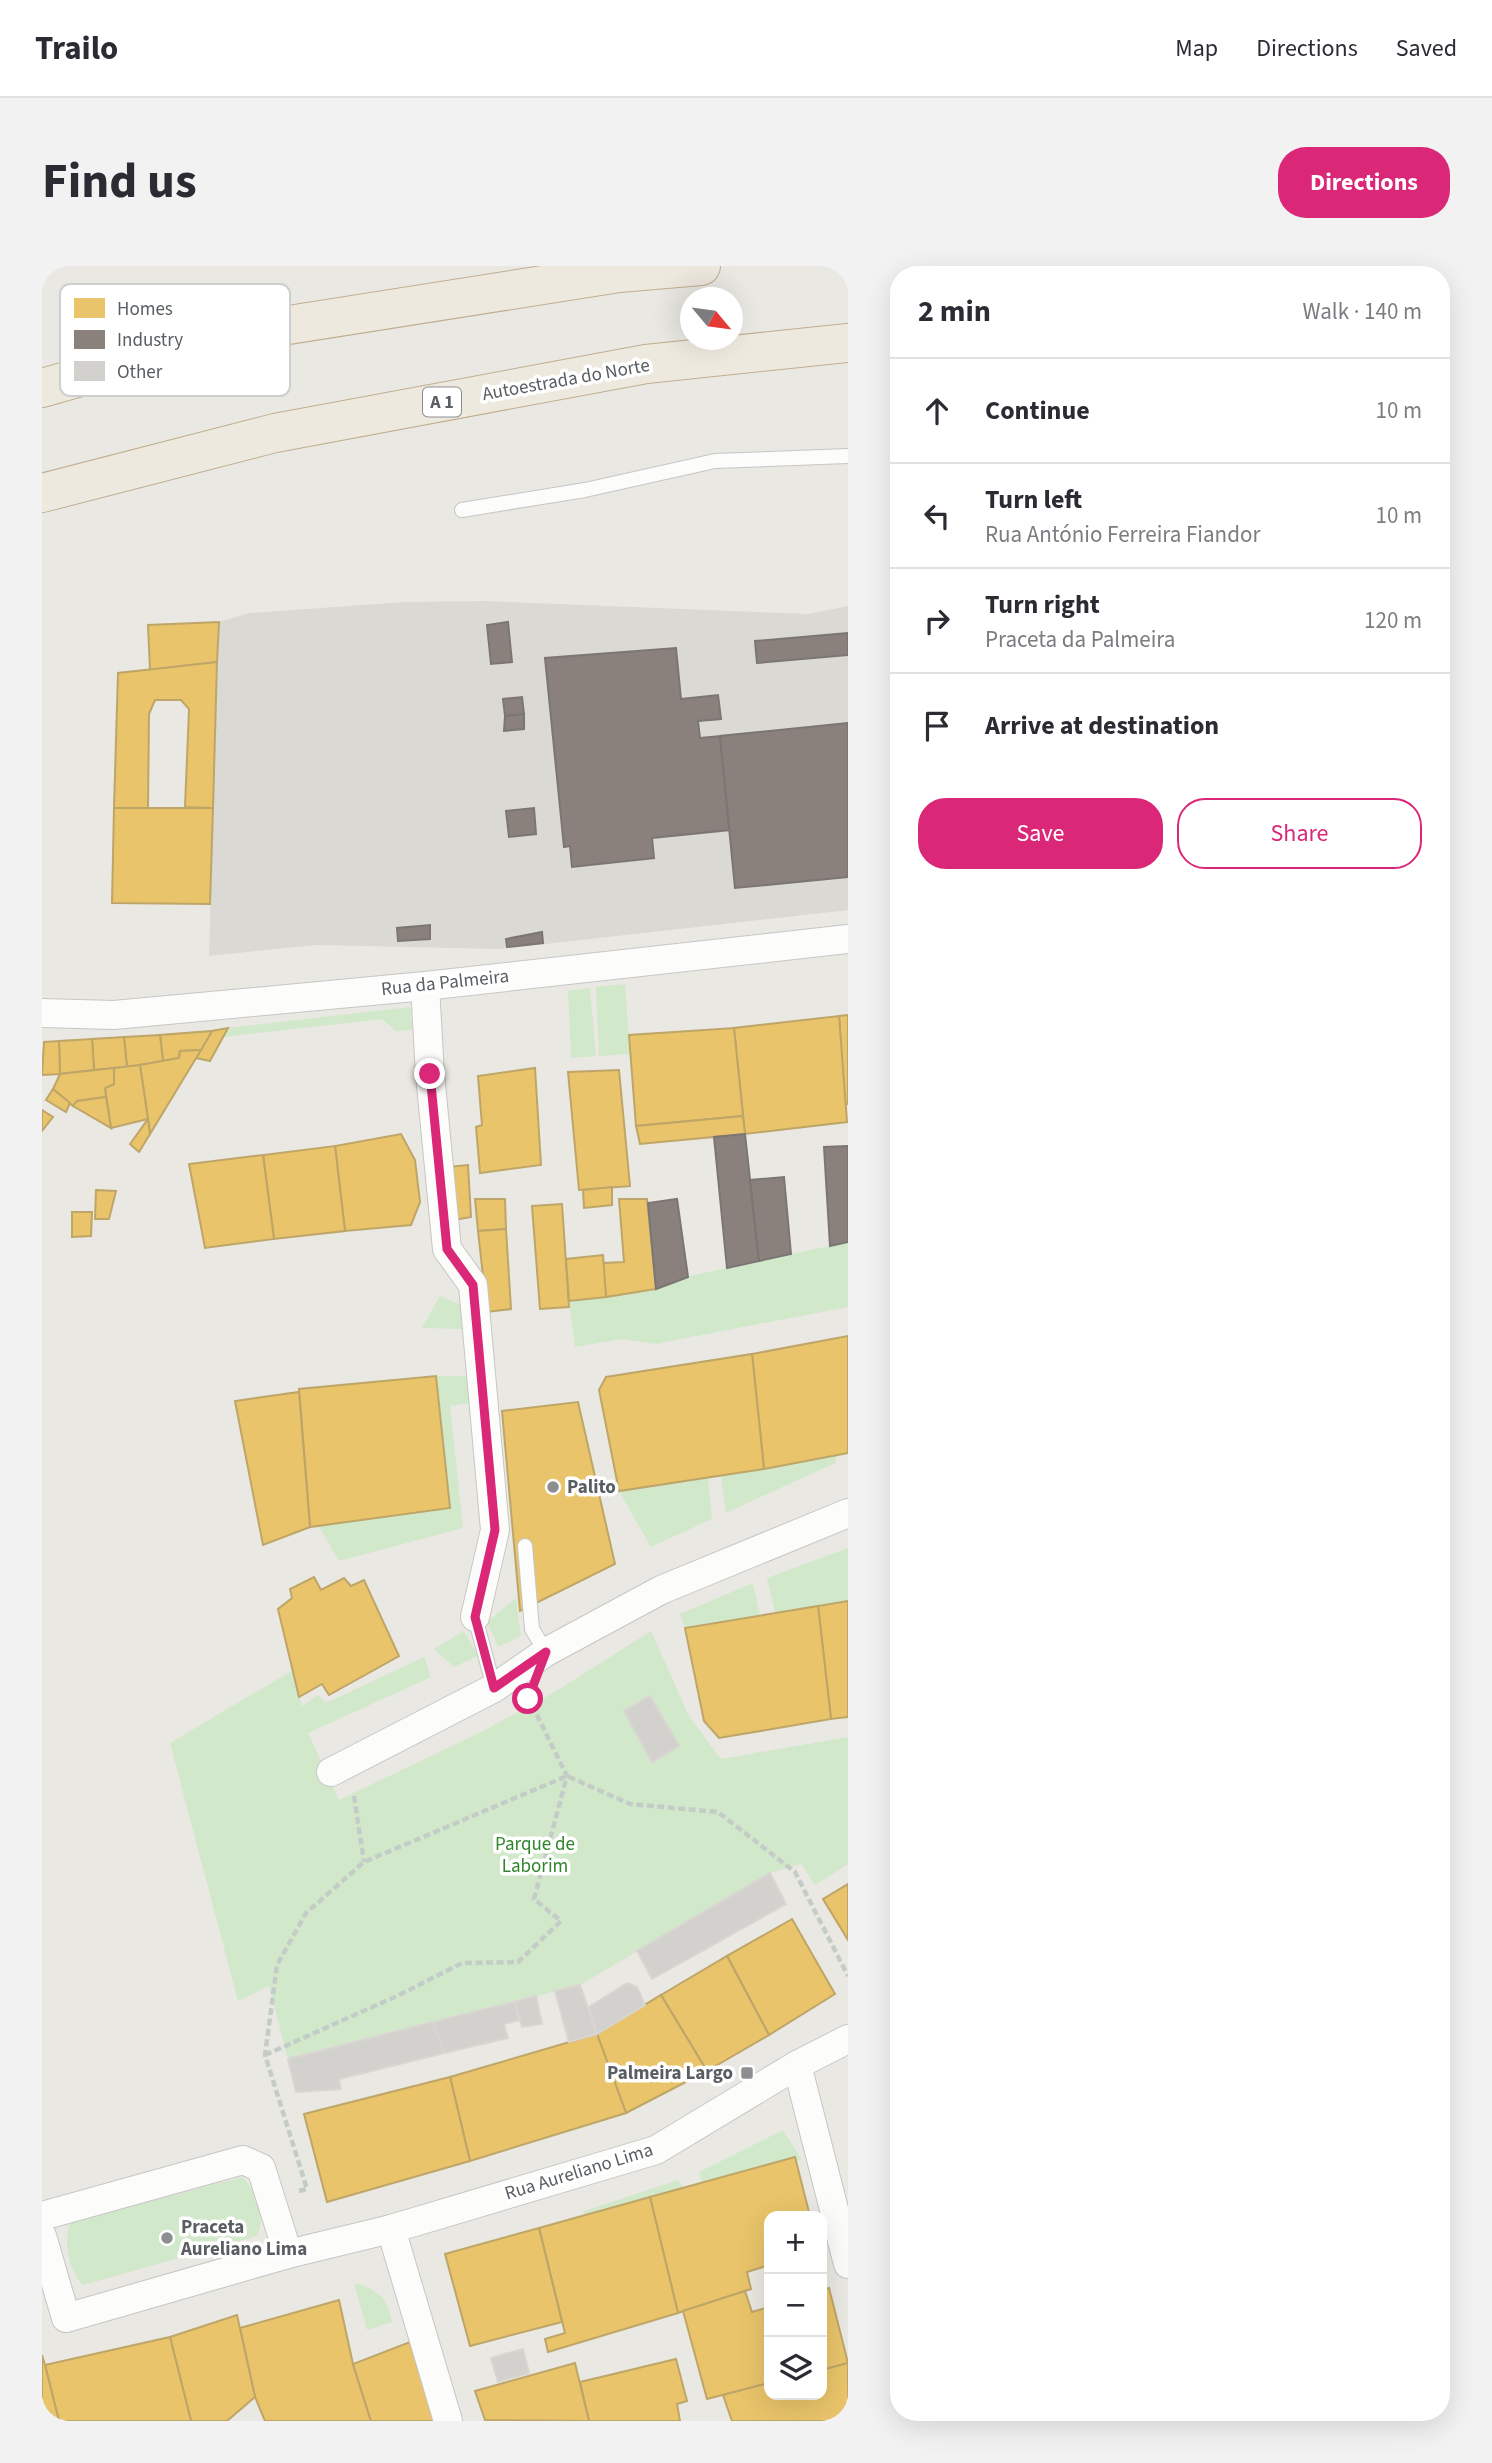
<!DOCTYPE html>
<html lang="en">
<head>
<meta charset="utf-8">
<style>
  :root { --surface:#fff; --page:#f2f2f3; --text:#2b2b33; --muted:#7c7c81; --line:#e1e1e2; --accent:#db2777 }
  body { margin:0; font-family:"Source Sans 3",sans-serif; background:var(--page); color:var(--text) }
  .controls { position:absolute; right:21px; bottom:21px; display:grid; overflow:hidden; border-radius:14px; box-shadow:0 7px 28px #0002 }
  .controls button { width:63px; height:63px; display:grid; place-items:center; padding:0; border:0; border-bottom:2px solid var(--line); background:var(--surface); color:var(--text); font:35px sans-serif }
  .compass { position:absolute; left:638px; top:21px; width:63px; height:63px; border-radius:50%; background:var(--surface); box-shadow:0 7px 28px #0002; rotate:119deg }
  .stop { position:absolute; width:21px; height:21px; margin:-16px; border:5px solid #db2777; border-radius:50%; background:#fff }
  .stop.end { background:#db2777; border-color:#fff; box-shadow:0 2px 7px #0008 }
  .list { margin:0; padding:0; list-style:none }
  h2 { display:flex; justify-content:space-between; align-items:center; height:91px; margin:0; padding:0 28px; font-size:30px }
  h2 small { font-size:23px; font-weight:400; color:var(--muted) }
  .list li { display:grid; grid-template-columns:46px 1fr auto; gap:21px; align-items:center; box-sizing:border-box; height:105px; padding:0 28px; border-top:2px solid var(--line) }
  .list b { display:block; font-size:26px; white-space:nowrap }
  .list p { margin:0; font-size:23px; white-space:nowrap; color:var(--muted) }
  .list em { font-size:23px; font-style:normal; color:var(--muted) }
  .actions { display:flex; gap:14px; padding:21px 28px }
  .actions a { flex:1; padding:16px 0; border:2px solid var(--accent); border-radius:28px; text-align:center; font-size:24px; color:var(--accent) }
  .actions .main { background:var(--accent); color:#fff }
  .icon { flex:none; width:38px; height:38px; fill:none; stroke:currentColor; stroke-width:2; stroke-linecap:round; stroke-linejoin:round }
  .map { position:relative; flex:none; width:806px; height:2155px; overflow:hidden; border-radius:28px }
  header { display:flex; align-items:center; gap:42px; box-sizing:border-box; height:98px; padding:0 35px; background:var(--surface); border-bottom:2px solid var(--line) }
  header strong { font-size:33px }
  nav { display:flex; gap:38px; margin-inline-start:auto; font-size:24px }
  .intro { display:flex; align-items:center; justify-content:space-between; box-sizing:border-box; height:168px; padding:0 42px }
  h1 { margin:0; font-size:49px }
  .button { padding:18px 32px; border-radius:28px; background:var(--accent); color:#fff; font-size:24px; font-weight:700 }
  main { display:flex; gap:42px; padding:0 42px }
  aside { flex:1; background:var(--surface); border-radius:28px; box-shadow:0 7px 28px #0002 }
  .map>svg:first-child { display:block }
  .industrial { fill:#dbd9d3 }
  .green { fill:#d2e8cb }
  .homes { fill:#e9c46a; stroke:#bea568; stroke-width:2 }
  .industry { fill:#8a817c; stroke:#7b7674; stroke-width:2 }
  .building { fill:#d3d1ce; stroke:#d9d6d2; stroke-width:2 }
  .lines { fill:none; stroke-linecap:round; stroke-linejoin:round }
  .lane-casing { stroke:#c6c6c5; stroke-width:16 }
  .street-casing { stroke:#c6c6c5; stroke-width:30 }
  .highway-casing { stroke:#c1ad90; stroke-width:40 }
  .path { stroke:#c4ccc7; stroke-width:4.5; stroke-dasharray:7 3.5; stroke-linecap:butt }
  .lane { stroke:#fcfcfb; stroke-width:14 }
  .street { stroke:#fcfcfb; stroke-width:28 }
  .highway { stroke:#eee9df; stroke-width:38 }
  .route { stroke:#db2777; stroke-width:9 }
  .poi-dot { fill:#8c8e8f; stroke:#fff; stroke-width:2.5 }
  .labels { text-anchor:middle; dominant-baseline:central; stroke-width:7; stroke-linejoin:round; paint-order:stroke }
  .shield { fill:#fff; stroke:#8b8e91; stroke-width:2 }
  .shield-label { font-size:18px; font-weight:bold; fill:#595e62 }
  .street-label { font-size:19px; fill:#595e62; stroke:#fff }
  .poi-label { font-size:19px; font-weight:bold; fill:#595e62; stroke:#fff; text-anchor:start }
  .park-label { font-size:19px; fill:#31862d; stroke:#fff }
  .key { fill:#fff; stroke:#cdcfd0; stroke-width:2 }
  .key-label { font-size:19px; fill:#595e62 }
</style>
</head>
<body>
<header>
<strong>Trailo</strong>
<nav><a>Map</a><a>Directions</a><a>Saved</a></nav>
</header>
<div class="intro"><h1>Find us</h1><a class="button">Directions</a></div>
<main>
<div class="map">
<svg width="806" height="2155" viewBox="0 0 806 2155">
  <rect width="100%" height="100%" fill="#eae8e2"/>
  <polygon class="industrial" points="443,335 766,348 806,340 806,644 459,683 273,679 167,690 177,356 207,347 363,336"/>
  <g class="green">
    <polygon points="583,718 588,788 557,790 554,721"/>
    <polygon points="548,722 554,790 529,792 526,725"/>
    <polygon points="368,741 370,764 353,765 341,753 181,771 186,762"/>
    <polygon points="806,976 806,1041 613,1078 579,1073 533,1081 527,1035 611,1024 648,1010"/>
    <polygon points="398,1030 426,1042 421,1063 380,1062"/>
    <polygon points="394,1110 432,1110 433,1136 408,1140 421,1262 297,1295 276,1259 407,1242"/>
    <polygon points="795,1189 793,1197 684,1247 679,1210"/>
    <polygon points="666,1212 670,1253 609,1281 577,1225"/>
    <polygon points="806,1282 806,1335 733,1347 725,1312"/>
    <polygon points="711,1317 718,1350 643,1362 638,1348"/>
    <polygon points="474,1332 479,1370 456,1381 445,1356"/>
    <polygon points="422,1365 436,1390 412,1401 392,1383"/>
    <polygon points="609,1365 647,1450 679,1493 806,1471 806,1598 773,1619 759,1598 728,1607 538,1719 246,1793 227,1720 196,1735 128,1477 251,1404 260,1440 276,1429 284,1437 382,1391 389,1411 266,1467 297,1534 439,1466 511,1427"/>
    <polygon points="741,1864 760,1894 660,1917 657,1906"/>
    <path d="M200,1911c14,12 24,42 15,59l-174,49c-14,-14 -21,-46 -12,-63z"/>
    <polygon points="636,1914 642,1922 541,1950 542,1945"/>
    <path d="M312,2017c22,5 35,16 38,39l-25,8z"/>
  </g>
  <g class="homes">
    <polygon points="177,356 175,396 108,404 106,359"/>
    <polygon points="175,396 171,542 143,541 147,443 139,434 113,434 107,448 106,542 72,542 76,407"/>
    <polygon points="72,542 171,542 168,638 70,637"/>
    <polygon points="806,749 806,838 803,838 797,750"/>
    <polygon points="797,750 805,856 703,868 692,762"/>
    <polygon points="186,762 168,795 154,792 170,765"/>
    <polygon points="692,762 701,850 594,860 587,769"/>
    <polygon points="170,765 159,784 138,785 137,792 121,795 118,769"/>
    <polygon points="118,769 121,795 85,801 82,771"/>
    <polygon points="82,771 85,801 52,804 50,773"/>
    <polygon points="50,773 52,804 18,808 17,775"/>
    <polygon points="17,775 18,808 0,809 2,776"/>
    <polygon points="159,784 108,868 98,799 137,792 138,785"/>
    <polygon points="98,799 106,853 69,862 63,822 72,818 72,802"/>
    <polygon points="72,802 72,818 63,822 64,831 35,835 31,840 11,823 18,808"/>
    <polygon points="493,802 499,899 438,907 434,861 440,859 436,810"/>
    <polygon points="577,804 588,920 537,924 526,806"/>
    <polygon points="11,823 28,837 24,846 4,834"/>
    <polygon points="64,831 69,862 31,840 35,835"/>
    <polygon points="0,844 11,851 0,865"/>
    <polygon points="701,850 703,868 598,878 594,860"/>
    <polygon points="106,853 108,868 97,886 88,878"/>
    <polygon points="359,868 373,894 378,936 369,959 303,965 293,880"/>
    <polygon points="293,880 303,965 232,973 221,889"/>
    <polygon points="221,889 232,973 163,982 147,898"/>
    <polygon points="426,899 429,951 412,954 406,901"/>
    <polygon points="570,921 570,939 542,942 541,924"/>
    <polygon points="54,924 74,925 67,953 53,953"/>
    <polygon points="433,933 463,933 464,963 436,965"/>
    <polygon points="577,933 605,933 614,1023 564,1031 561,997 582,996"/>
    <polygon points="520,938 527,1041 498,1043 490,940"/>
    <polygon points="30,946 50,946 49,970 30,971"/>
    <polygon points="464,963 469,1043 445,1046 436,965"/>
    <polygon points="561,989 564,1031 527,1035 524,993"/>
    <polygon points="806,1070 806,1187 722,1203 710,1088"/>
    <polygon points="710,1088 722,1203 577,1225 557,1124 564,1111"/>
    <polygon points="394,1110 408,1242 268,1261 257,1123"/>
    <polygon points="257,1126 268,1261 221,1279 193,1135"/>
    <polygon points="536,1136 573,1298 478,1345 460,1145"/>
    <polygon points="272,1311 279,1324 302,1312 309,1320 322,1314 357,1390 287,1429 280,1418 257,1431 236,1343 250,1332 248,1323"/>
    <polygon points="806,1335 806,1451 789,1453 776,1340"/>
    <polygon points="776,1340 789,1453 677,1472 662,1455 643,1362"/>
    <polygon points="806,1618 806,1674 781,1633"/>
    <polygon points="750,1653 793,1728 727,1769 685,1690"/>
    <polygon points="685,1690 727,1769 665,1805 619,1729"/>
    <polygon points="619,1729 665,1805 584,1847 555,1768"/>
    <polygon points="555,1768 584,1847 428,1895 408,1811"/>
    <polygon points="408,1811 428,1895 285,1936 262,1848"/>
    <polygon points="753,1891 768,1950 727,1950 727,1999 705,2006 709,2023 636,2047 608,1931"/>
    <polygon points="608,1931 636,2047 506,2086 503,2073 523,2067 497,1962"/>
    <polygon points="497,1962 520,2056 428,2080 403,1988"/>
    <polygon points="787,2022 806,2097 780,2104 780,2024"/>
    <polygon points="703,2025 710,2046 727,2041 727,2117 665,2133 641,2045"/>
    <polygon points="297,2034 311,2098 329,2155 223,2155 213,2131 198,2062"/>
    <polygon points="195,2049 213,2131 185,2155 149,2155 128,2071"/>
    <polygon points="128,2071 149,2155 17,2155 3,2099"/>
    <polygon points="368,2076 392,2155 329,2155 311,2098"/>
    <polygon points="0,2089 3,2099 17,2155 0,2155"/>
    <polygon points="634,2093 645,2135 635,2138 638,2155 547,2155 538,2116"/>
    <polygon points="533,2097 547,2155 443,2154 433,2125"/>
    <polygon points="806,2097 806,2155 690,2155 681,2129 727,2117 727,2129 780,2129 780,2104"/>
  </g>
  <g class="industry">
    <polygon points="466,356 470,396 449,398 445,359"/>
    <polygon points="806,367 806,389 715,397 713,375"/>
    <polygon points="634,382 639,433 676,429 679,453 656,455 658,472 678,470 688,564 610,572 612,592 530,601 528,580 522,581 503,392"/>
    <polygon points="480,431 482,448 463,450 461,433"/>
    <polygon points="482,448 482,463 462,465 463,450"/>
    <polygon points="806,457 806,611 693,622 678,470"/>
    <polygon points="492,542 494,568 467,571 464,545"/>
    <polygon points="388,659 388,673 356,675 355,662"/>
    <polygon points="500,666 501,677 465,681 464,673"/>
    <polygon points="703,868 717,995 685,1002 672,871"/>
    <polygon points="806,880 806,976 788,980 782,881"/>
    <polygon points="742,911 749,988 717,995 708,914"/>
    <polygon points="635,933 646,1011 614,1023 606,937"/>
  </g>
  <g class="building">
    <polygon points="608,1430 637,1480 610,1496 582,1445"/>
    <polygon points="728,1607 744,1638 610,1713 595,1685"/>
    <polygon points="585,1717 595,1721 603,1739 555,1768 547,1741"/>
    <polygon points="538,1719 555,1768 527,1776 513,1725"/>
    <polygon points="494,1730 500,1758 480,1761 472,1736"/>
    <polygon points="472,1736 477,1754 462,1758 466,1772 402,1787 391,1756"/>
    <polygon points="391,1756 402,1787 297,1813 299,1823 254,1826 246,1793"/>
    <polygon points="481,2083 487,2107 456,2116 449,2092"/>
  </g>
  <g class="lines">
    <defs>
      <g id="lane">
        <polyline points="420,244 543,224 673,195 806,190"/>
        <polyline points="483,1280 490,1363 504,1386"/>
        <polyline points="433,1351 452,1422"/>
      </g>
      <g id="street">
        <polyline points="383,720 388,809 405,983 431,1019 453,1264 433,1351"/>
        <polyline points="0,747 72,749 383,720 806,673"/>
        <polyline points="289,1506 452,1422 504,1386 619,1324 806,1247"/>
        <polyline points="755,1799 806,1998"/>
        <polyline points="0,1950 201,1894 219,1902 246,1988"/>
        <polyline points="349,1963 406,2155"/>
        <polyline points="0,1970 24,2052 246,1988 349,1963 614,1884 755,1799 806,1773"/>
      </g>
      <g id="highway">
        <polyline points="0,122 189,68 577,7 659,0"/>
        <polyline points="0,227 233,167 604,98 806,77"/>
      </g>
    </defs>
    <use href="#lane" class="lane-casing"/>
    <use href="#street" class="street-casing"/>
    <use href="#highway" class="highway-casing"/>
    <g class="path">
      <polyline points="312,1530 322,1596"/>
      <polyline points="223,1789 355,1730 420,1697 476,1696 519,1655 492,1633 525,1510 487,1433"/>
      <polyline points="257,1925 265,1923 223,1789 235,1699 264,1647 322,1596 525,1510 588,1538 676,1546 753,1606 806,1710"/>
    </g>
    <use href="#lane" class="lane"/>
    <use href="#street" class="street"/>
    <use href="#highway" class="highway"/>
  </g>
  <g class="lines">
    <polyline class="route" points="388,808 405,983 431,1019 453,1264 433,1351 452,1422 504,1386 486,1433"/>
  </g>
  <g class="poi-dot">
    <circle cx="511" cy="1221" r="7"/>
    <rect x="698" y="1800" width="14" height="14" rx="3.5"/>
    <circle cx="125" cy="1972" r="7"/>
  </g>
  <g class="labels">
    <rect class="shield" x="381" y="121.5" width="38" height="29" rx="5"/>
    <g class="shield-label">
      <text x="400" y="136">A 1</text>
    </g>
    <g class="street-label">
      <text transform="translate(524 114) rotate(-10)">Autoestrada do Norte</text>
      <text transform="translate(403 717) rotate(-6)">Rua da Palmeira</text>
      <text transform="translate(537 1906) rotate(-17)">Rua Aureliano Lima</text>
    </g>
    <g class="poi-label">
      <text x="525" y="1221">Palito</text>
      <text x="691" y="1807" text-anchor="end">Palmeira Largo</text>
      <text x="139" y="1961">Praceta<tspan x="139" dy="22">Aureliano Lima</tspan></text>
    </g>
    <g class="park-label">
      <text x="493" y="1578">Parque de<tspan x="493" dy="22">Laborim</tspan></text>
    </g>
  </g>
  <rect x="18" y="18" width="230" height="112" rx="10" class="key"/>
  <rect x="32" y="32" width="31" height="20" fill="#e9c46a"/>
  <rect x="32" y="64" width="31" height="19" fill="#8a817c"/>
  <rect x="32" y="95" width="31" height="20" fill="#d3d1ce"/>
  <g class="key-label">
    <text x="75" y="49">Homes</text>
    <text x="75" y="80">Industry</text>
    <text x="75" y="112">Other</text>
  </g>
</svg>
<div class="controls">
<button>+</button>
<button>−</button>
<button><svg class="icon" aria-label="layers" viewBox="0 0 24 24"><path d="M12 4l9 5-9 5-9-5zM3 14l9 5 9-5"/></svg></button>
</div>
<svg class="compass" viewBox="-18 -18 36 36"><path d="M0-13l5 13h-10z" fill="#e53935"/><path d="M0 13l5-13h-10z" fill="#7c7c81"/></svg>
<div class="stop" style="left:486px;top:1433px"></div>
<div class="stop end" style="left:388px;top:808px"></div>
</div>
<aside>
<h2>2 min<small>Walk · 140 m</small></h2>
<ul class="list">
<li><svg class="icon" aria-label="ahead" viewBox="0 0 24 24"><path d="M12 20V5M6 11l6-6 6 6"/></svg><div><b>Continue</b></div><em>10 m</em></li>
<li><svg class="icon" aria-label="left" viewBox="0 0 24 24"><path d="M17 20v-9H6M10 6l-5 5 5 5"/></svg><div><b>Turn left</b><p>Rua António Ferreira Fiandor</p></div><em>10 m</em></li>
<li><svg class="icon" aria-label="right" viewBox="0 0 24 24"><path d="M7 20v-9h11M14 6l5 5-5 5"/></svg><div><b>Turn right</b><p>Praceta da Palmeira</p></div><em>120 m</em></li>
<li><svg class="icon" aria-label="arrive" viewBox="0 0 24 24"><path d="M6 21V4h12l-3 4 3 4H6"/></svg><div><b>Arrive at destination</b></div></li>
</ul>
<div class="actions"><a class="main">Save</a><a>Share</a></div>
</aside>
</main>
</body>
</html>
